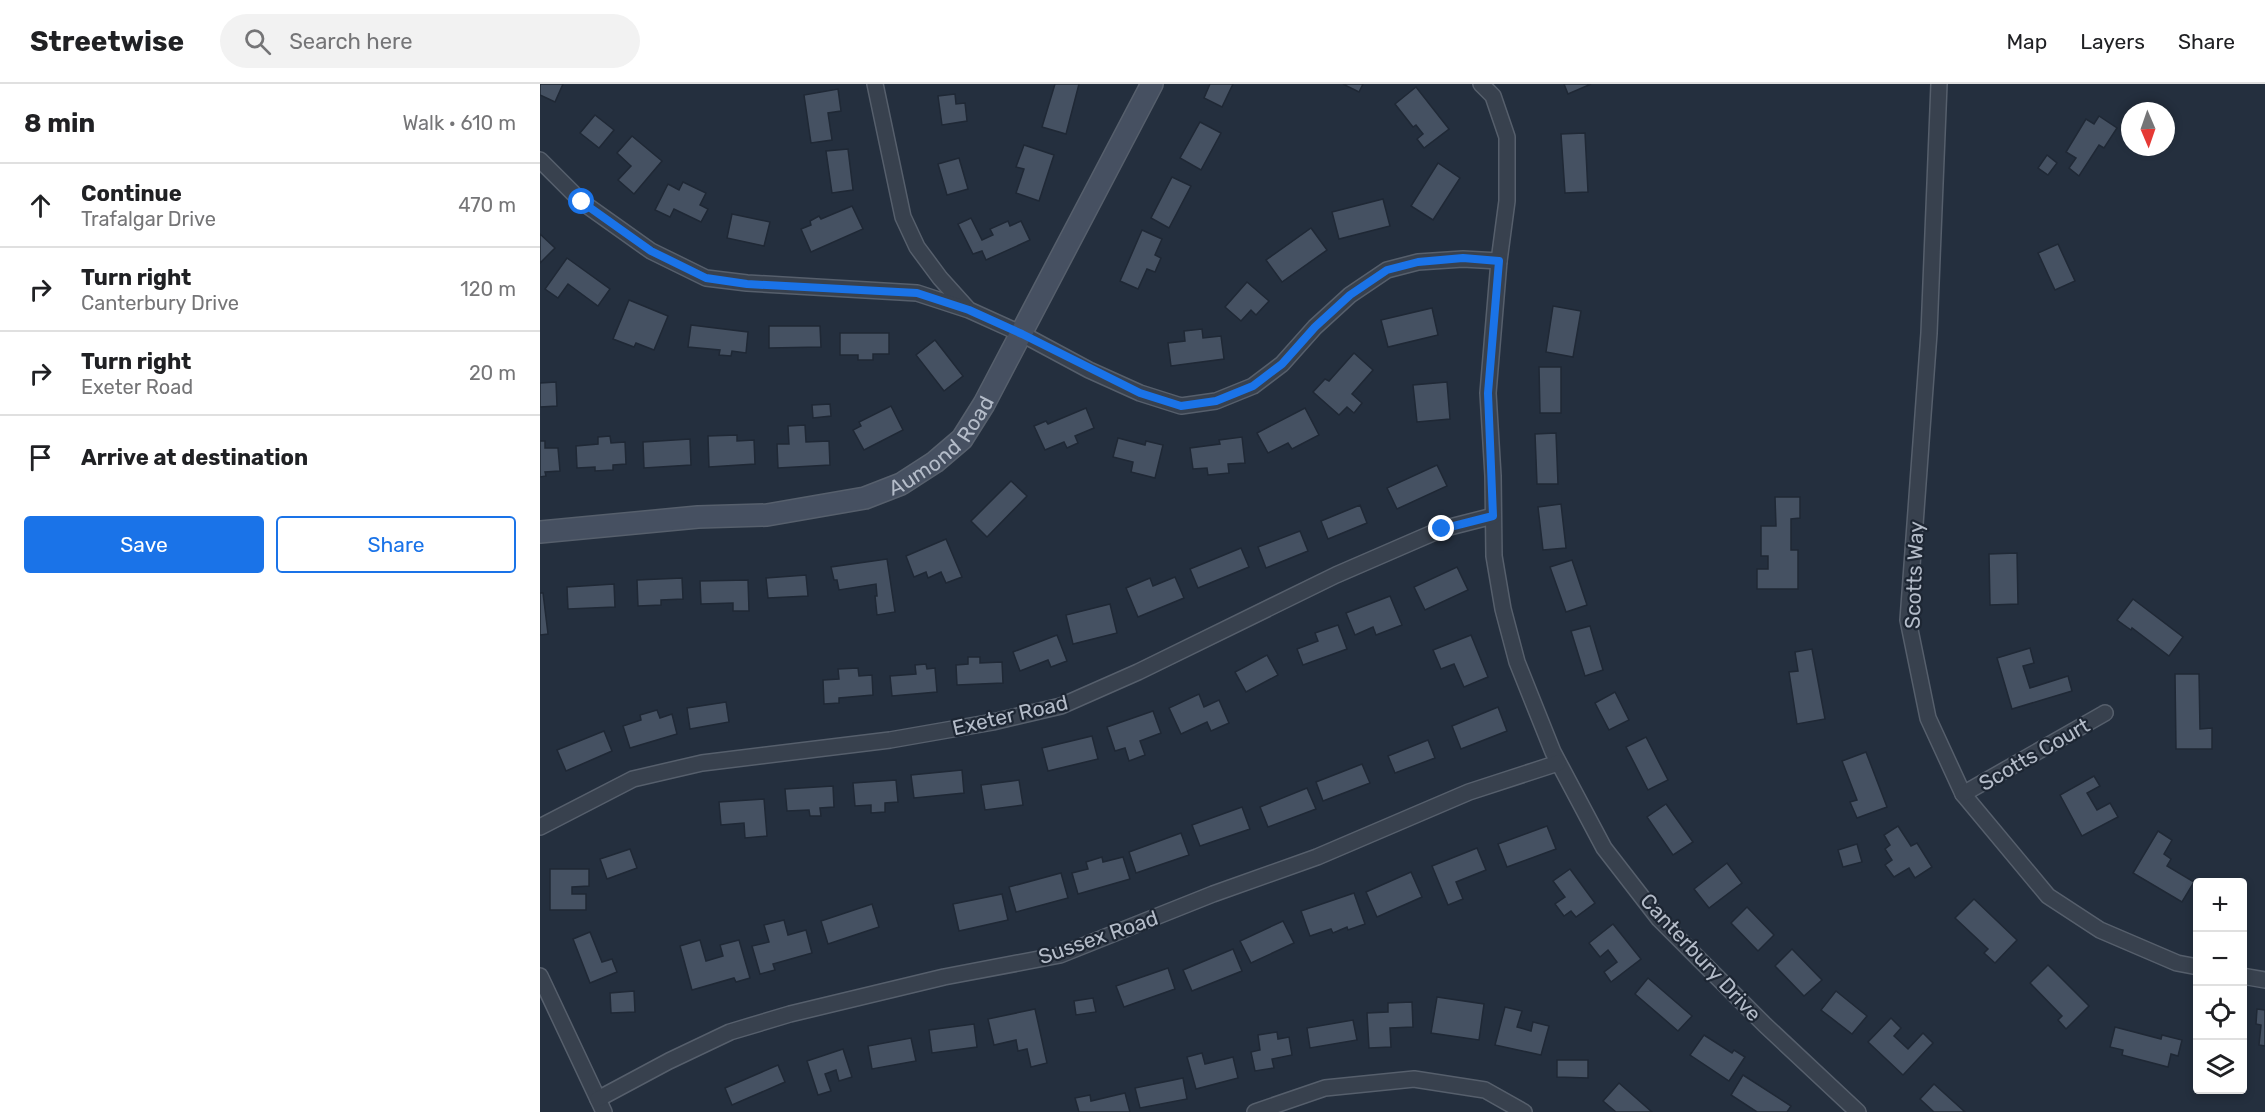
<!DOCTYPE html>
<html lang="en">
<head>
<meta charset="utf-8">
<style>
  :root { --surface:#fff; --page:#f2f2f2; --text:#202124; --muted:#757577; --line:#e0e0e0; --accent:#1a73e8 }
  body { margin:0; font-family:Rubik,sans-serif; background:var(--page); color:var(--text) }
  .controls { position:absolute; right:18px; bottom:18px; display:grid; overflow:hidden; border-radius:6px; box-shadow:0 3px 9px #0003 }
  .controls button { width:54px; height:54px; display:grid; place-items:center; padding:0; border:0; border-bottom:2px solid var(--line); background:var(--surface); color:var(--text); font:30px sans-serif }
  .compass { position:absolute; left:1581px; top:18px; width:54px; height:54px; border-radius:50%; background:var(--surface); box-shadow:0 3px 9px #0003; rotate:178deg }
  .stop { position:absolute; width:18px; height:18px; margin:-14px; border:4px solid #1a73e8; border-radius:50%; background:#fff }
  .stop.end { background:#1a73e8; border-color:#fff; box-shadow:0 2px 6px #0008 }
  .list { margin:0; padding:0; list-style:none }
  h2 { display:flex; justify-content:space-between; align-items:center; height:78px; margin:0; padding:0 24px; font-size:26px }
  h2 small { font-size:20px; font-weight:400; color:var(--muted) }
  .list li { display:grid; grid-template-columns:39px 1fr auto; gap:18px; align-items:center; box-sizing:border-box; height:84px; padding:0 24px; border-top:2px solid var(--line) }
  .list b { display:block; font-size:22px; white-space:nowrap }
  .list p { margin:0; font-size:20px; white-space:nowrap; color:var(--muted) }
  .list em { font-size:20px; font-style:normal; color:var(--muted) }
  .actions { display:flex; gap:12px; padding:18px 24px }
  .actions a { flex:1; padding:14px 0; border:2px solid var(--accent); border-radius:6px; text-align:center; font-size:21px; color:var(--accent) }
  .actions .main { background:var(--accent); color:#fff }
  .icon { flex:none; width:33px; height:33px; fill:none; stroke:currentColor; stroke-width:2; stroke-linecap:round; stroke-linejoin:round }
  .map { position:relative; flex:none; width:1725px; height:1028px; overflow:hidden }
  header { display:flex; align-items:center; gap:36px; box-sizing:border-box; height:84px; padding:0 30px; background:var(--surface); border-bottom:2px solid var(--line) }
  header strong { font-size:28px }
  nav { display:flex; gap:33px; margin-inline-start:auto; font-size:21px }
  .search { width:420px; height:54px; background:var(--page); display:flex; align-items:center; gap:15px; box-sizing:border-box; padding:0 21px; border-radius:33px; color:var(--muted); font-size:22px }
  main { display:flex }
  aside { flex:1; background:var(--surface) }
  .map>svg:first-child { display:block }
  .building { fill:#455162; stroke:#1f2835; stroke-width:1.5 }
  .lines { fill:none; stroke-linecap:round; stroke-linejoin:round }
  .street-casing { stroke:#565f6c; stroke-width:18 }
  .secondary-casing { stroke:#565f6c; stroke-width:24 }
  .street { stroke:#38414e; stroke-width:15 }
  .secondary { stroke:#465061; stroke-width:21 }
  .route { stroke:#1a73e8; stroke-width:8 }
  .labels { text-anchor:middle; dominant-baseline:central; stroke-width:4.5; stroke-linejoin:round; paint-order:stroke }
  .street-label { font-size:21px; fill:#b4bcc9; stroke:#1d2633 }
</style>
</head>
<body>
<header>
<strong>Streetwise</strong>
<div class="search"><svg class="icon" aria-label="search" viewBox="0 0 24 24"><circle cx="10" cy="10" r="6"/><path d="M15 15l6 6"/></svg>Search here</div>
<nav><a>Map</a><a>Layers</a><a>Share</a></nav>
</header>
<main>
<aside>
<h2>8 min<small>Walk · 610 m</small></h2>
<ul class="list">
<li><svg class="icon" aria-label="ahead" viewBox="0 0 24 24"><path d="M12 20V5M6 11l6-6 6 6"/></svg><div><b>Continue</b><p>Trafalgar Drive</p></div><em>470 m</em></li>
<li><svg class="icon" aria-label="right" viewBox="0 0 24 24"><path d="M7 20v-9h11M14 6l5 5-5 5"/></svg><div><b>Turn right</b><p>Canterbury Drive</p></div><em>120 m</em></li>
<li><svg class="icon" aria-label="right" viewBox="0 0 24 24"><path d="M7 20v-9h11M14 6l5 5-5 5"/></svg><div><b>Turn right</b><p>Exeter Road</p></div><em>20 m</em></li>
<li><svg class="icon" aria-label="arrive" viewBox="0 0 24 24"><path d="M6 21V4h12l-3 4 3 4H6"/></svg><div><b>Arrive at destination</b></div></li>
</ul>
<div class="actions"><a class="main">Save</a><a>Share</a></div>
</aside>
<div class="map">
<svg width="1725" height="1028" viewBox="0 0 1725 1028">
  <rect width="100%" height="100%" fill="#242f3e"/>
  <g class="building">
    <polygon points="0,0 23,0 15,18 0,11"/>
    <polygon points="515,0 539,0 526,50 502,43"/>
    <polygon points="670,0 693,0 682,23 664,14"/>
    <polygon points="803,0 823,0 819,8"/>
    <polygon points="1024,0 1051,0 1028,10"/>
    <polygon points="876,3 909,45 884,64 877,55 883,50 876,41 873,43 855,20"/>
    <polygon points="298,5 301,27 288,29 292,56 271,59 264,11"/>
    <polygon points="415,10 416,20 425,19 427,37 402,41 398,12"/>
    <polygon points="55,31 74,46 59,64 40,49"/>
    <polygon points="1559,32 1577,44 1564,64 1559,61 1539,92 1529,84 1536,74 1526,68 1546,35 1554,40"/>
    <polygon points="660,38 681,49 661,86 640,74"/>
    <polygon points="1045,49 1048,108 1025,109 1021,50"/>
    <polygon points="92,52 122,77 94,110 78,96 91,82 77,69"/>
    <polygon points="484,61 514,71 499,117 476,109 484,85 476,83"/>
    <polygon points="308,65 313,106 292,109 286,67"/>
    <polygon points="1507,71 1517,79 1508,91 1498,84"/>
    <polygon points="419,74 428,105 407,111 398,80"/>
    <polygon points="898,79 920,94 893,136 871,122"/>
    <polygon points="632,93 651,102 629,144 611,134"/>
    <polygon points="143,98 166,109 160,121 168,125 161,138 134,125 130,133 115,126 128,100 139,106"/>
    <polygon points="843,115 850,142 799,155 792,128"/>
    <polygon points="312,122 323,145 271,168 261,145 271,141 270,137 279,132 281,135"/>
    <polygon points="192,130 230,138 224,162 187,154"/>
    <polygon points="431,134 442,156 453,151 450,145 468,137 470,142 481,137 490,156 446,176 442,167 433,170 418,140"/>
    <polygon points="771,144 787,166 742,198 726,176"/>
    <polygon points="602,146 622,155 615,171 621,174 615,188 607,185 598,205 580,197"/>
    <polygon points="0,150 15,164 0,179"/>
    <polygon points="1518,160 1535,197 1515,206 1498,169"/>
    <polygon points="27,174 70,205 58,222 28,200 18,214 5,205"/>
    <polygon points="707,198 729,217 716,231 711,226 701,237 685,223"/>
    <polygon points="89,216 128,232 114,266 96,259 94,263 73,255"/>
    <polygon points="1013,222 1041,227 1033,273 1006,268"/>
    <polygon points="892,224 898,251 848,263 841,236"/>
    <polygon points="151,241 208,248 206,269 192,267 191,272 179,271 180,266 148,263"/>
    <polygon points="229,242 280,242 281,263 229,264"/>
    <polygon points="662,245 663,254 681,252 684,275 631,282 628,259 645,257 644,247"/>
    <polygon points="300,249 349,249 349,270 333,270 333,276 318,276 318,271 300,271"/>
    <polygon points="395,256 423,292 404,307 376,271"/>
    <polygon points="814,269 833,286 812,310 822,319 814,329 807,323 799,331 773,308 785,295 789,297"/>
    <polygon points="999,283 1021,283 1021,329 1000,329"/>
    <polygon points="16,298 17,322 0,323 0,299"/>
    <polygon points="907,298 910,335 877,338 873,301"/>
    <polygon points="290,320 291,332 273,334 272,321"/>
    <polygon points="351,322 363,346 324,366 313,346 321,342 319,338"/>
    <polygon points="546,324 554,344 535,352 538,359 527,364 524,358 505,366 494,342 506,337 508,340"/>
    <polygon points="765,324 779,351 752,365 748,359 728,369 717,349"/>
    <polygon points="265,341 266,358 289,357 290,381 238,384 237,360 249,360 248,342"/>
    <polygon points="1016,349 1018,400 997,400 995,350"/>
    <polygon points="197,351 197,357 214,356 215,380 169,383 168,352"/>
    <polygon points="70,352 71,359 85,358 86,380 73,381 73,386 55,387 55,383 37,384 36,362 58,360 58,353"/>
    <polygon points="702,353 705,379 688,380 689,389 668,391 667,384 653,385 650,364 680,360 679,356"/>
    <polygon points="578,354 605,361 606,357 623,361 615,394 591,388 593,378 573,373"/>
    <polygon points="150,355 151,381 104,384 103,358"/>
    <polygon points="0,357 5,357 5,364 18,364 20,387 5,388 6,392 0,393"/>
    <polygon points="897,381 907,402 857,425 847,404"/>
    <polygon points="471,397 487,412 447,453 431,437"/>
    <polygon points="1235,413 1260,413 1260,434 1251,435 1251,466 1258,466 1258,505 1217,505 1217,485 1228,485 1228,472 1221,472 1221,442 1236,442"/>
    <polygon points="1021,420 1026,464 1003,466 998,423"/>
    <polygon points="820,421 827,439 788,455 781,437"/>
    <polygon points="760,447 768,467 726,484 718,463"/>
    <polygon points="406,455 422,493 406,499 401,488 388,494 386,488 374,493 366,472"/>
    <polygon points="701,464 709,483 658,504 650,485"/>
    <polygon points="1477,469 1478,520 1450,521 1449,470"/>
    <polygon points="347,475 355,528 337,531 335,512 337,512 336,500 299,506 297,496 294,496 291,483"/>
    <polygon points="1032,476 1047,521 1026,528 1010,483"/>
    <polygon points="917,483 928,506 885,526 874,503"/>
    <polygon points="266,491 268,512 228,514 226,494"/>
    <polygon points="635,493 644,514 598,533 586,504 610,494 613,502"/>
    <polygon points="142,494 143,515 121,516 121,521 98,522 97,496"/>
    <polygon points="208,496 209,527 193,527 193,519 161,520 160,497"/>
    <polygon points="74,500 75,523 28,525 27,503"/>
    <polygon points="0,509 3,509 8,550 0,551"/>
    <polygon points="850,512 862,541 836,551 833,543 815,551 806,529"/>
    <polygon points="1593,515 1643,553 1629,572 1592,544 1591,546 1577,536"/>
    <polygon points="570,520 577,549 533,560 526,531"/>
    <polygon points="798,541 807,565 763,581 757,565 778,557 775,549"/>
    <polygon points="1050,542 1063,586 1045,592 1031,547"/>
    <polygon points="517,551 527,577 511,583 508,576 480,587 473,568"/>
    <polygon points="931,551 948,593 924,603 914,580 901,585 893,566"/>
    <polygon points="1490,564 1494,579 1483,582 1490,604 1528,592 1532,607 1472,625 1457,574"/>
    <polygon points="1272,565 1285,635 1257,640 1249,588 1258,587 1255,568"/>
    <polygon points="727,571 738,591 706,608 695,588"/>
    <polygon points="428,573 440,573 440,579 462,578 463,599 417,601 416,581 428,580"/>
    <polygon points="386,580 387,585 395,584 397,608 352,612 350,592 376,590 375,581"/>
    <polygon points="318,584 319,592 332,591 333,611 299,614 299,619 284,620 283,596 299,595 298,585"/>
    <polygon points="1635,590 1659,590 1660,645 1672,644 1672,665 1636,665"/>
    <polygon points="1075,608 1089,636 1069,646 1055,619"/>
    <polygon points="659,610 664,623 679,616 689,639 671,647 667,638 641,650 629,624"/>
    <polygon points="186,618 189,638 150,645 147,624"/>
    <polygon points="958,623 967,647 921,665 912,642"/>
    <polygon points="117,626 120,634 132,630 137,650 90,664 83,642 101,636 100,631"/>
    <polygon points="613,627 621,649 600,657 605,671 589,677 585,664 575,667 567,643"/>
    <polygon points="64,647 72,667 26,687 17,666"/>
    <polygon points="552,652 558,675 508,687 502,664"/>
    <polygon points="1106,653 1128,696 1108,706 1086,663"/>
    <polygon points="888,656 895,674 855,689 848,672"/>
    <polygon points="1326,668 1347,723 1317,734 1310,718 1317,716 1302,677"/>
    <polygon points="822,680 830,699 783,717 776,698"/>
    <polygon points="422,686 424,709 374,714 371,691"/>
    <polygon points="1554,692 1560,702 1547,709 1557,726 1570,719 1578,733 1542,752 1520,711"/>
    <polygon points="356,696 358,718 345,719 345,728 331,729 331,721 315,722 313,699"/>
    <polygon points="479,696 483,721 445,726 441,701"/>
    <polygon points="293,702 294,723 280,724 281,732 270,732 269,726 247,727 245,705"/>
    <polygon points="767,704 776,725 728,743 720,723"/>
    <polygon points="224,715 227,752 205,754 204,739 181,741 179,718"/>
    <polygon points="1126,720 1153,758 1133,771 1107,733"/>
    <polygon points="702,723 710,745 660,762 652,741"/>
    <polygon points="1007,742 1016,765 967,783 958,760"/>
    <polygon points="1358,742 1371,762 1377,759 1392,783 1375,794 1369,784 1354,793 1345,781 1352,776 1345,765 1350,761 1344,751"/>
    <polygon points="1618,747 1632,756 1624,770 1631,775 1627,782 1654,798 1642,818 1593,789"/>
    <polygon points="641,749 649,771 596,789 589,768"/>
    <polygon points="1317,760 1322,778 1303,783 1298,766"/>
    <polygon points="937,764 946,786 916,798 923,815 908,821 892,782"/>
    <polygon points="90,765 97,784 67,795 60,775"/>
    <polygon points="562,773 563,778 583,773 590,795 538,810 532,789 548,785 546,778"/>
    <polygon points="1187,779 1202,799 1169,824 1154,805"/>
    <polygon points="10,785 49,785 49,802 32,803 32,810 46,810 46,826 10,826"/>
    <polygon points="1030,785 1055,819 1036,833 1031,827 1024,832 1015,820 1025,813 1013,797"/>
    <polygon points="871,788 882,813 837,833 826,808"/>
    <polygon points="521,789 528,814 476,828 469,803"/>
    <polygon points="814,809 825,840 808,846 807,843 793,849 791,845 770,852 761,827"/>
    <polygon points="462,810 468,836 419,847 413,820"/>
    <polygon points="1434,815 1477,856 1455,879 1444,869 1448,865 1415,834"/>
    <polygon points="332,820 339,843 288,860 281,837"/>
    <polygon points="1207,823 1234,851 1218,867 1191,839"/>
    <polygon points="244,836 248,851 266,846 272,869 233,880 235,886 220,890 212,862 229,858 224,841"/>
    <polygon points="743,837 754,859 711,879 700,857"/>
    <polygon points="1073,840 1101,875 1071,898 1064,888 1077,878 1068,866 1060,873 1049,859"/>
    <polygon points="50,848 62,878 72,875 77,888 50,899 33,855"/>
    <polygon points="160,856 166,877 183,872 180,861 199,856 210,894 196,898 194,894 152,906 140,862"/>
    <polygon points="693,865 702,887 652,907 643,886"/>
    <polygon points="1252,865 1282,896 1264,912 1235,882"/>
    <polygon points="1508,881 1549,922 1526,945 1518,936 1522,932 1490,899"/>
    <polygon points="628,884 635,905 584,923 576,902"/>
    <polygon points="1108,894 1152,932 1138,947 1095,910"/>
    <polygon points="94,907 95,928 71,929 70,909"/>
    <polygon points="1296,907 1327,932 1312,950 1281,926"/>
    <polygon points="897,913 944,920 939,956 891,949"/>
    <polygon points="553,914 556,928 536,931 534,917"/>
    <polygon points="872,918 873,943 850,944 851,963 829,964 827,929 848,928 848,919"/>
    <polygon points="965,923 982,927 977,943 991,947 993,938 1009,942 1001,971 955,961"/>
    <polygon points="495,925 507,979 491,983 487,965 478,967 476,956 454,961 448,935"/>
    <polygon points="1717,925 1725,926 1725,962 1719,961 1721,941 1716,940"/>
    <polygon points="1351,934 1361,944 1354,952 1368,965 1383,949 1393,959 1363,991 1328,958"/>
    <polygon points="813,936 817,956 770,964 767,944"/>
    <polygon points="434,940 437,963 392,969 389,946"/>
    <polygon points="1575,943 1621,955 1622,951 1642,956 1638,972 1631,970 1628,983 1582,971 1583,966 1570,963"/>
    <polygon points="737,948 738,955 749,953 752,971 732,975 734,984 715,987 711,968 720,966 718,951"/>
    <polygon points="1164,951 1192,969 1194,966 1205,973 1189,997 1150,971"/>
    <polygon points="371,954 376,977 332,985 328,962"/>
    <polygon points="303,965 312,993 299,997 296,986 285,990 291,1007 278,1011 267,977"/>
    <polygon points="662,969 665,980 693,973 698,994 656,1005 647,973"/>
    <polygon points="1017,976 1048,976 1048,994 1017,993"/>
    <polygon points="238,981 245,998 192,1021 185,1004"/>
    <polygon points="1203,991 1251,1022 1247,1028 1217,1028 1191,1011"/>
    <polygon points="643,994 647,1015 600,1024 595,1004"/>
    <polygon points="1079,999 1112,1028 1076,1028 1063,1017"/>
    <polygon points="1394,1000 1425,1028 1394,1028 1380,1015"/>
    <polygon points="585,1009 590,1028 539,1028 535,1014 550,1011 551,1017"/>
  </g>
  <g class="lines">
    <defs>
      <g id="street">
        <polyline points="335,0 363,133 377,163 400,194 427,224"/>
        <polyline points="941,0 953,12 967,53 967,117 959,177 948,309 953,392 954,472 963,525 977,578 1013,668 1064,764 1119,835 1225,941 1318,1028"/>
        <polyline points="1399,0 1389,249 1368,536 1388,634 1423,710 1508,812 1560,846 1637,879 1658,883"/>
        <polyline points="0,76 42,118 111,167 166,194 207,199 377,209 429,226 482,250 549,286 600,309 641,322 676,317 713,302 742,280 775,243 810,211 847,186 878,178 923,175 959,177"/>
        <polyline points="1423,710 1565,629"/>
        <polyline points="0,743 93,695 162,679 350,656 453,638 521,622 598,588 796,491 902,445 953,432"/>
        <polyline points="0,892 64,1028"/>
        <polyline points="1702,892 1725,896"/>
        <polyline points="58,1015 129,977 190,948 250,930 404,893 520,871 673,810 777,773 929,708 1018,679"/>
        <polyline points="715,1028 785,1004 874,995 945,1006 984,1028"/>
      </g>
      <g id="secondary">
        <path id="s1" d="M0,448l158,-15 69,-2 98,-17 36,-14 34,-22 27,-23 22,-35 168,-320"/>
      </g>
    </defs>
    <use href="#street" class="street-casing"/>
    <use href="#secondary" class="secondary-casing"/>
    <use href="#street" class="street"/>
    <use href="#secondary" class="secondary"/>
  </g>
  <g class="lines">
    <polyline class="route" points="42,118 111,167 166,194 207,200 377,209 429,226 482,250 600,309 641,322 676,317 713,302 742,280 775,243 810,211 847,186 878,178 923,174 959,177 948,309 953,432 902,445"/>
  </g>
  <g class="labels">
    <g class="street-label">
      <text stroke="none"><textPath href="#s1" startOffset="422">Aumond Road</textPath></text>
      <text transform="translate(1374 491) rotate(-88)">Scotts Way</text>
      <text transform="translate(470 631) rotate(-13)">Exeter Road</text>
      <text transform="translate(1494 670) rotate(-30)">Scotts Court</text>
      <text transform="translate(558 853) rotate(-19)">Sussex Road</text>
      <text transform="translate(1161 873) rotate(47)">Canterbury Drive</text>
    </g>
  </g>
</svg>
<div class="controls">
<button>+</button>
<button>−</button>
<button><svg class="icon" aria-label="locate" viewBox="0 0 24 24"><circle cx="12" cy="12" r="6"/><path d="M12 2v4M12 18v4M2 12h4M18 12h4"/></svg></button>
<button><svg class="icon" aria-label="layers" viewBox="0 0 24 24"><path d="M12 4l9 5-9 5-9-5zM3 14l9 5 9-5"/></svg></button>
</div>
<svg class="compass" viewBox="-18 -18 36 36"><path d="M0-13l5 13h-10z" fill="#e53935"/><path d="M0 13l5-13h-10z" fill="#757577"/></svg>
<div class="stop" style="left:42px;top:118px"></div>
<div class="stop end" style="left:902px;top:445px"></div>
</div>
</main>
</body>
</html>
